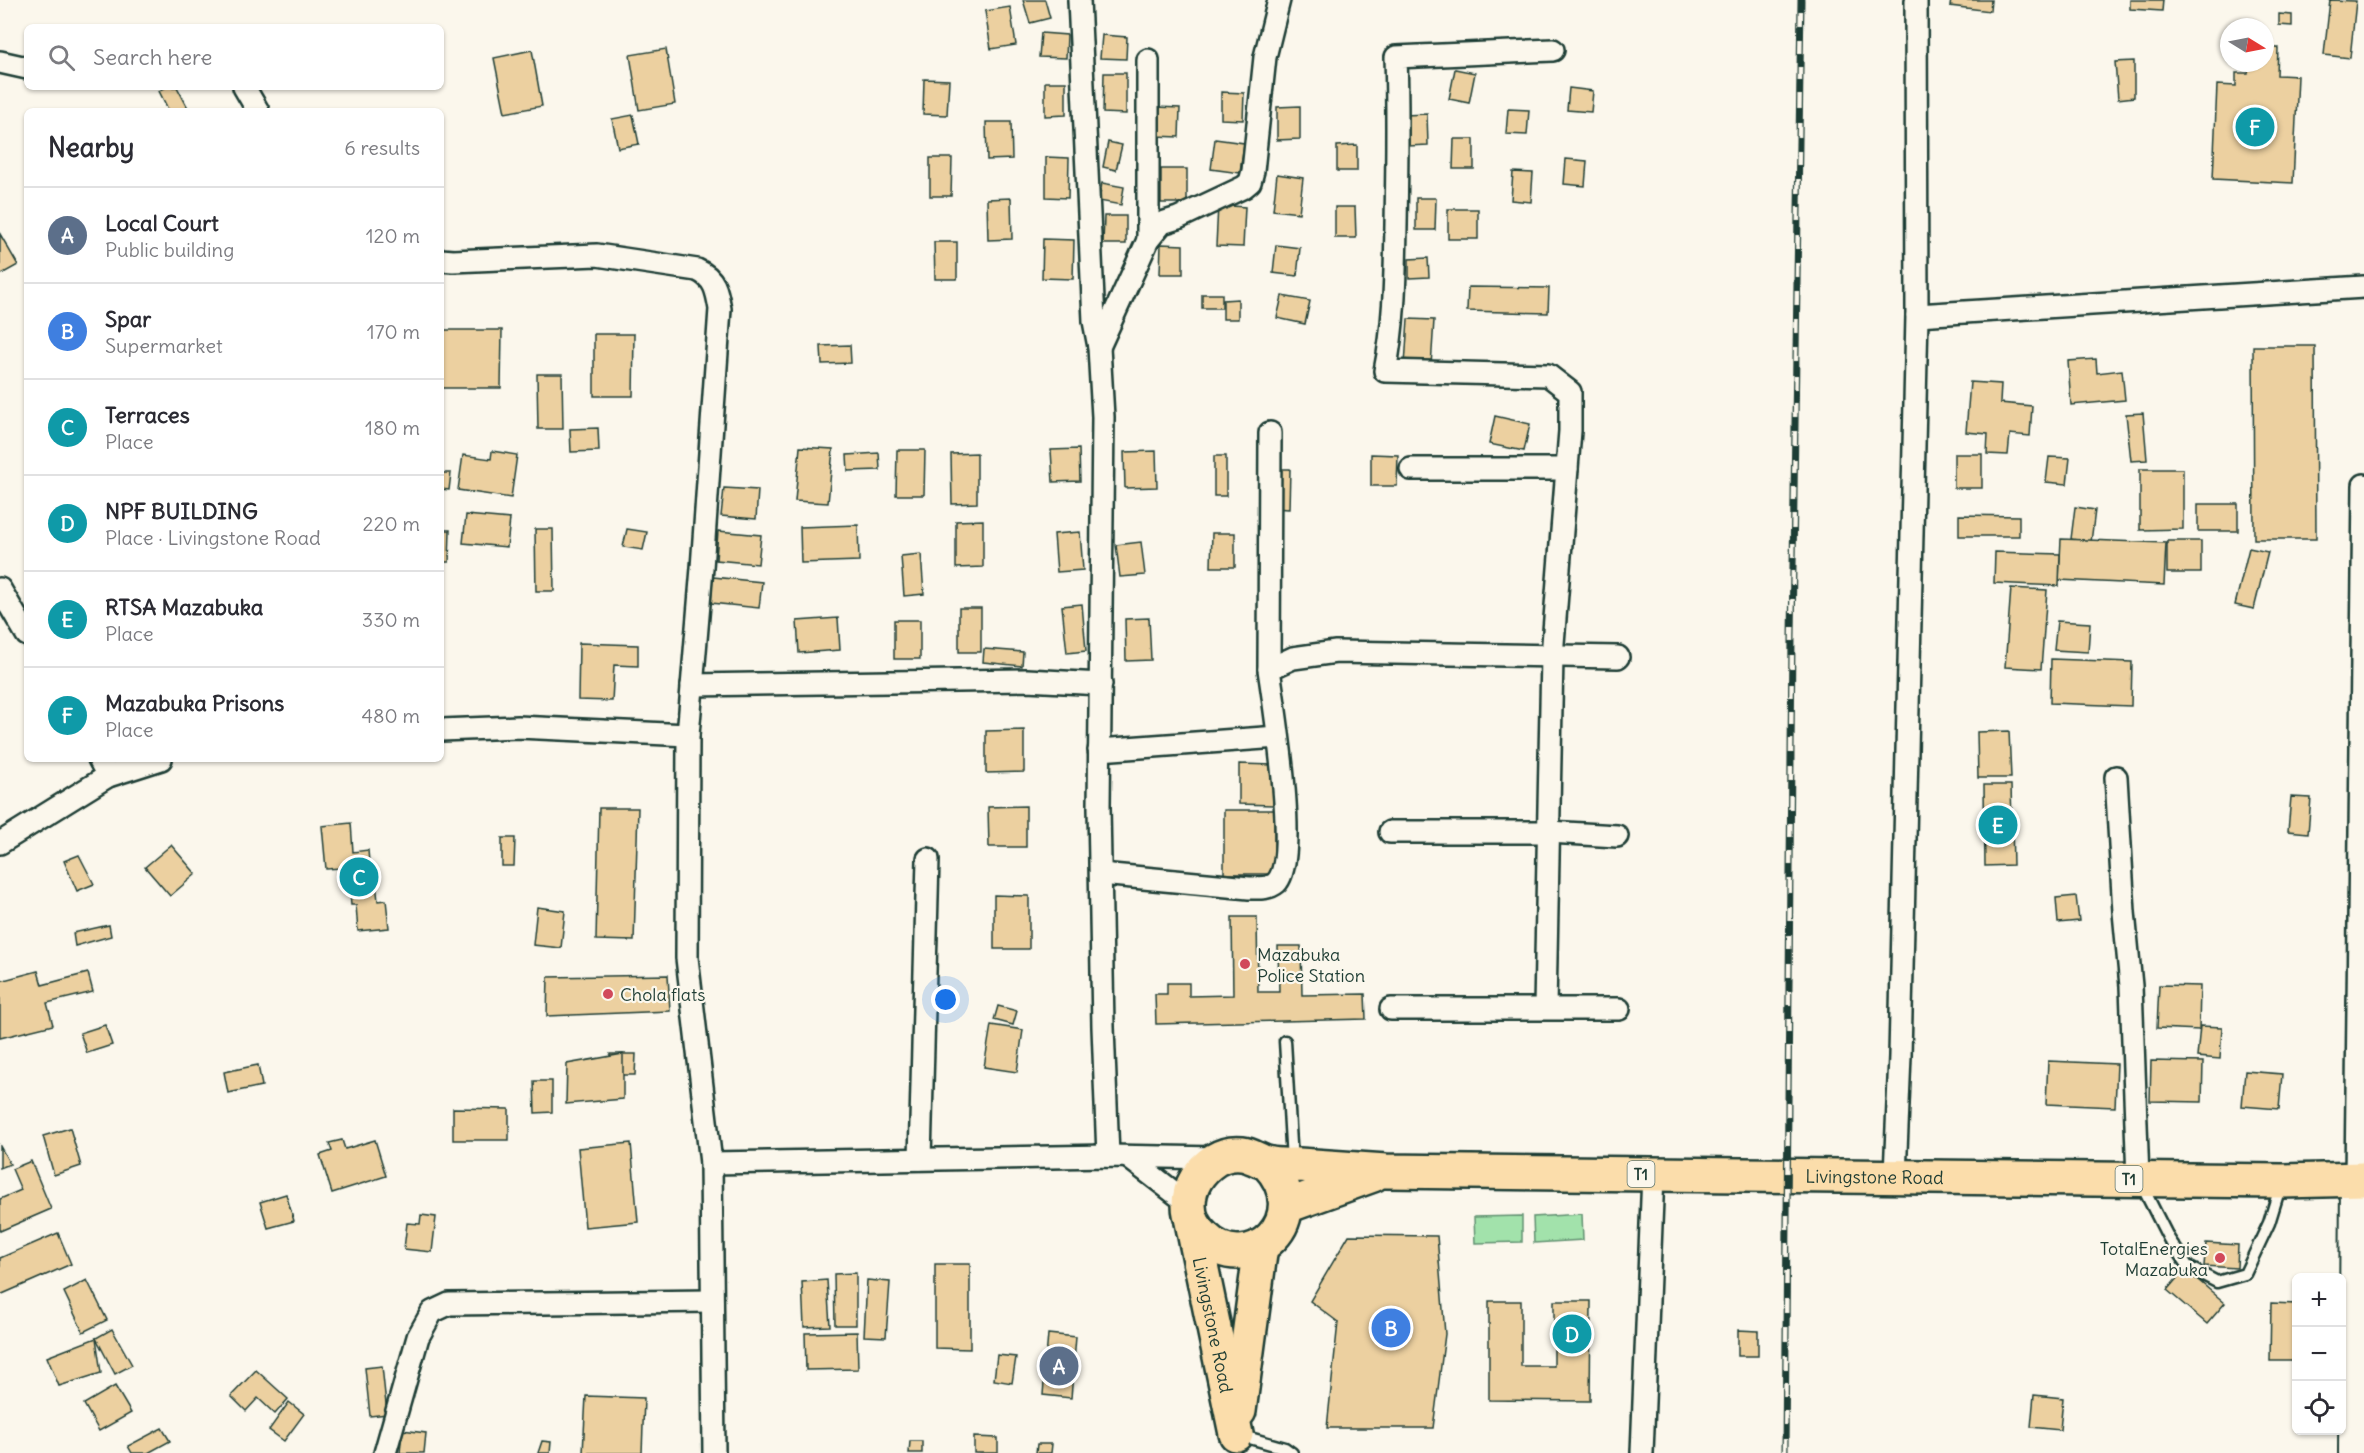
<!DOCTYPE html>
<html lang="en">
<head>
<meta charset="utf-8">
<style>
  :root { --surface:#fff; --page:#f7f7f7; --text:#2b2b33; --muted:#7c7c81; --line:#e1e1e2; --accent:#111827 }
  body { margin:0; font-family:Delius,sans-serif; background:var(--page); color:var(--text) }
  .controls { position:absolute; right:18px; bottom:18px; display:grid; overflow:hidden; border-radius:9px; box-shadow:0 2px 4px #0004 }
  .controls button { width:54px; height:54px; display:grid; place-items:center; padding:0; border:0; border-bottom:2px solid var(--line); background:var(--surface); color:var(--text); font:30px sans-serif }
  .compass { position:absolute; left:2220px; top:18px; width:54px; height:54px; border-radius:50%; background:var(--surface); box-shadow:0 2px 4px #0004; rotate:100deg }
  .you { position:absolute; left:946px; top:1000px; width:21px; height:21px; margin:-15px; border:4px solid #fff; border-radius:50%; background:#1a73e8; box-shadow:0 0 0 9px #1a73e833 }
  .badge { display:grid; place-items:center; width:39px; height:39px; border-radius:50%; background:var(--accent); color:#fff; font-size:20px; font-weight:700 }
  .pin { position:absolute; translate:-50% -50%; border:3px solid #fff; box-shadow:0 2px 6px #0006 }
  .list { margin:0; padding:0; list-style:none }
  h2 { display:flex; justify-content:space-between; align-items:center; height:78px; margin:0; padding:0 24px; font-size:26px }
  h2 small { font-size:20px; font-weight:400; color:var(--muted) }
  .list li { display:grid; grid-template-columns:39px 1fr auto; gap:18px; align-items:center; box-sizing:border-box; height:96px; padding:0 24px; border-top:2px solid var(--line) }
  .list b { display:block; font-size:22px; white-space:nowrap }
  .list p { margin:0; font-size:20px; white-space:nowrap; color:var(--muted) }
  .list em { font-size:20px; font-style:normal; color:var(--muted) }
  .icon { flex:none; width:33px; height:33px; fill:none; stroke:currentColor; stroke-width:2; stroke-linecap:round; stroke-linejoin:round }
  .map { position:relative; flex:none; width:2364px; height:1453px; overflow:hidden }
  .search { position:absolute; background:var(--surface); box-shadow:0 2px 4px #0004; left:24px; top:24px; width:420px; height:66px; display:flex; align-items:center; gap:15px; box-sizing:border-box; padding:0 21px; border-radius:9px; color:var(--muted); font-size:22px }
  .panel { position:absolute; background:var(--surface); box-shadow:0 2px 4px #0004; left:24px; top:108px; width:420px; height:654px; border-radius:9px }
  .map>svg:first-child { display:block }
  .green { fill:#a2e2ab; stroke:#609070; stroke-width:1.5 }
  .building { fill:#ecd0a0; stroke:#1f3d34; stroke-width:1.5 }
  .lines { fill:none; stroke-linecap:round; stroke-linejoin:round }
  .lane-casing { stroke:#1f3d34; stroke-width:15 }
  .street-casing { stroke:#1f3d34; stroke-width:26 }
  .secondary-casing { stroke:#1f3d34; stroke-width:34 }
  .highway-casing { stroke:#1f3d34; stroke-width:38 }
  .lane { stroke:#fbf7ec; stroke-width:10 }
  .street { stroke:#fbf7ec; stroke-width:21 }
  .secondary { stroke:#fbf7ec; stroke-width:30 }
  .highway { stroke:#fbddab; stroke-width:33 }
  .rail-casing { stroke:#1f3d34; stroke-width:7 }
  .rail { stroke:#fbf7ec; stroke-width:4.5; stroke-dasharray:14; stroke-linecap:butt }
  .poi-dot { fill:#d1495b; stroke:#fbf7ec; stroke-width:2 }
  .labels { text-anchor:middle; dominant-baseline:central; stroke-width:4.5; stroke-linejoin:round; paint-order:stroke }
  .shield { fill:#fbf7ec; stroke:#61756b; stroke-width:1.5 }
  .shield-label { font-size:16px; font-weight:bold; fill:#1f3d34 }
  .poi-label { font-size:18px; fill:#1f3d34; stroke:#fbf7ec; text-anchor:start }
  .street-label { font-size:18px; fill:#1f3d34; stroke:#fbf7ec }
</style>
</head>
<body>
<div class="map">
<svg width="2364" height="1453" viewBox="0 0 2364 1453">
  <rect width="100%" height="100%" fill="#fbf7ec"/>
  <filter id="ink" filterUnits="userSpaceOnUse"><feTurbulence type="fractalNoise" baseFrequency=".0167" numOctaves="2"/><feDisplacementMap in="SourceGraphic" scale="12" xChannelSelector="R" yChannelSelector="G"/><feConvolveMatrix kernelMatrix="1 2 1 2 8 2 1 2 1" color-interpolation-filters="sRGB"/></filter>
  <g filter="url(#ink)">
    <g class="green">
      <polygon points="1582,1214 1583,1240 1534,1243 1533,1217"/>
      <polygon points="1522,1216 1522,1242 1475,1243 1474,1217"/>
    </g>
    <g class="building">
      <polygon points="1023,0 1045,0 1050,18 1030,23"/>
      <polygon points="1951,0 1991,0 1990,11 1950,6"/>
      <polygon points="2130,0 2163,0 2162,11 2130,9"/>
      <polygon points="2330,0 2356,1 2350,58 2324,55"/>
      <polygon points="1010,7 1016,45 991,49 985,11"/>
      <polygon points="2279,14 2292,15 2292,26 2279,25"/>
      <polygon points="1041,33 1067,35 1066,58 1039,57"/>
      <polygon points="1102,35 1127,37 1126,59 1100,58"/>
      <polygon points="2265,48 2278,48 2277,75 2298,76 2293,183 2213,179 2217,85 2236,86 2236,73 2248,73 2249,63 2265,63"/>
      <polygon points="666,49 675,104 639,110 630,55"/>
      <polygon points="532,50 542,106 505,113 494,58"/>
      <polygon points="2134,61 2134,97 2118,99 2115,62"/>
      <polygon points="1455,69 1475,73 1469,103 1449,99"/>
      <polygon points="1104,73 1126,73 1126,114 1103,113"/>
      <polygon points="924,79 949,80 947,115 923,114"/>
      <polygon points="1045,82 1066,82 1066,115 1045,116"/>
      <polygon points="166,87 177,87 188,108 181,111 169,111 159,91"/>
      <polygon points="1569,88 1593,91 1591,112 1567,110"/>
      <polygon points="1221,92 1244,93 1243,120 1221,119"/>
      <polygon points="1300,106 1300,139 1277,140 1277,107"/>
      <polygon points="1157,107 1180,108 1179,137 1156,136"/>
      <polygon points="1508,109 1529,110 1527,135 1506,134"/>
      <polygon points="1427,114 1428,145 1408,146 1405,115"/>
      <polygon points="633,115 639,144 618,148 612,119"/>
      <polygon points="986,122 1011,122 1012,159 987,160"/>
      <polygon points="1215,139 1244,143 1240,173 1211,169"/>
      <polygon points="1454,139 1474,139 1474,169 1453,169"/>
      <polygon points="1108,142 1122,145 1116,170 1103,167"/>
      <polygon points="1357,145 1357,171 1337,171 1337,146"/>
      <polygon points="1046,157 1069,158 1068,198 1046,197"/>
      <polygon points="930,158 952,158 951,196 930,196"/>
      <polygon points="1566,159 1587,161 1585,186 1564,184"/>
      <rect x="1161" y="169" width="26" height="34"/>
      <polygon points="1513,172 1533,173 1531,202 1511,200"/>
      <polygon points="1277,174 1303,178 1299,213 1273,210"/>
      <polygon points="1102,183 1124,187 1121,205 1099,201"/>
      <polygon points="1011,198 1012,239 988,240 987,199"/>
      <polygon points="1416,198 1436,198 1435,230 1416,230"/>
      <polygon points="1218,205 1245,207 1243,247 1216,246"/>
      <polygon points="1335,207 1355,207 1356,238 1335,238"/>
      <rect x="1448" y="209" width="30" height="30"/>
      <polygon points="1104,216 1126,216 1126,244 1103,244"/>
      <polygon points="0,234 18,265 0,275"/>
      <polygon points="1043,239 1074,240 1073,279 1042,278"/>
      <polygon points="934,242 957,242 957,279 935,279"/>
      <polygon points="1161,244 1183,245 1183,274 1160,274"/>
      <polygon points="1276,245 1300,248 1297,276 1273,273"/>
      <polygon points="1428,258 1429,277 1409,278 1409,259"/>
      <polygon points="1468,287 1549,288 1548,313 1467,311"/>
      <rect x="1202" y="294" width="20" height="14"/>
      <polygon points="1282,296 1310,301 1305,324 1277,318"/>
      <polygon points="1238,299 1238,319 1223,319 1223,300"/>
      <polygon points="1408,319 1434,320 1431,366 1405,365"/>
      <polygon points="441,330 502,330 501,388 441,388"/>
      <polygon points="594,334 634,334 633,396 594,396"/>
      <polygon points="850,345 851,363 822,364 821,346"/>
      <polygon points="2253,346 2315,346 2316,539 2254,539"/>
      <polygon points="2096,359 2097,373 2122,370 2125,400 2071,405 2068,361"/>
      <polygon points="537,374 562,374 563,429 538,429"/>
      <polygon points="1970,382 2001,384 2000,403 2032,406 2030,436 2010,434 2008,455 1987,454 1988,434 1966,432"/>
      <polygon points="2143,413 2147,460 2131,461 2126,414"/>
      <polygon points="1495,416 1530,424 1524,451 1489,444"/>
      <polygon points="598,428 599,451 571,452 570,429"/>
      <polygon points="800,447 833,449 828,503 795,501"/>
      <polygon points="1079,449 1080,481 1053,482 1051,450"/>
      <polygon points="897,450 925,450 924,495 896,495"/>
      <polygon points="492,451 517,455 511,498 458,490 463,455 491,459"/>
      <polygon points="1156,451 1157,487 1125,488 1124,452"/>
      <polygon points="879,453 880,470 848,471 847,455"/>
      <polygon points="977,453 977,503 952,504 951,454"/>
      <polygon points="1371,454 1398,455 1397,486 1371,486"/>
      <rect x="1954" y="454" width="28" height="34"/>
      <rect x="1214" y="456" width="12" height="40"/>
      <polygon points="2049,457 2070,458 2067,484 2046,482"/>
      <polygon points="1274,469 1290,469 1289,509 1273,508"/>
      <polygon points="2140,469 2183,469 2183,529 2140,530"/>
      <polygon points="441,473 451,473 449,490 441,489"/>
      <polygon points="724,488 758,490 756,519 721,516"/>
      <rect x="2198" y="504" width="40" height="27"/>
      <polygon points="2075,507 2095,510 2091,542 2071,539"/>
      <polygon points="466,515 510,519 507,547 463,543"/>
      <polygon points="1959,515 2019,516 2019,536 1959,536"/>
      <polygon points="983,520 983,567 956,568 956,521"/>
      <polygon points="858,525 859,561 801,563 800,527"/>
      <polygon points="535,529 553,529 554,591 536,591"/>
      <polygon points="627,529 647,532 643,550 623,547"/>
      <polygon points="441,530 450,530 449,562 441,562"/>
      <polygon points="718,531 761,535 758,564 716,560"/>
      <polygon points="1080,532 1083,570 1057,572 1054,534"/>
      <polygon points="1212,533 1235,533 1235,567 1211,567"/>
      <polygon points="2061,539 2166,543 2164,585 2059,580"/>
      <rect x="2167" y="541" width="34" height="32"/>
      <polygon points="1141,542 1145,575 1120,577 1116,545"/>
      <polygon points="2249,548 2268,552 2254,609 2235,605"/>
      <polygon points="1995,552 2060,554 2059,586 1994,583"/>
      <polygon points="921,554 924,594 904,596 901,556"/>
      <polygon points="713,577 762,582 759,608 711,603"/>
      <polygon points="2011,588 2047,590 2041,669 2005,667"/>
      <polygon points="1082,604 1086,651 1067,653 1062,606"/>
      <rect x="959" y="608" width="22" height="44"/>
      <polygon points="838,618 840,650 799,653 797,621"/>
      <polygon points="1149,618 1151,660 1126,661 1125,619"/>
      <rect x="894" y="620" width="26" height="39"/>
      <polygon points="2057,621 2090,623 2088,652 2054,650"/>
      <polygon points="579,643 638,645 638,666 614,665 612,701 578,700"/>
      <polygon points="984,649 1023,652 1022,666 983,662"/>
      <polygon points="2051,659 2132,662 2131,706 2050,703"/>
      <polygon points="1024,730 1024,772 986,773 986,731"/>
      <polygon points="2009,731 2011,778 1978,778 1977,732"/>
      <polygon points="1239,764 1274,765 1273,805 1239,804"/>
      <polygon points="1984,785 2011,785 2013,865 1985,866"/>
      <polygon points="2291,797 2311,798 2308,833 2288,831"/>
      <polygon points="1026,806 1026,847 989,847 988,807"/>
      <polygon points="599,808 638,808 634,941 596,940"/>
      <rect x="1224" y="810" width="50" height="64"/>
      <polygon points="351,823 353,852 368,850 370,875 375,874 378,901 386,900 389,928 358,931 356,905 351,905 349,879 343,879 342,868 326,869 322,826"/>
      <polygon points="502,838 515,838 514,866 502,866"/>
      <polygon points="171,845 196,874 170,896 145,867"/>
      <polygon points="79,855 94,884 77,891 64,861"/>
      <polygon points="994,895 1029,896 1029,949 994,949"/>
      <polygon points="2076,896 2079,921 2058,923 2056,898"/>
      <polygon points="537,907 565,911 561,948 533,945"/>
      <polygon points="1232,917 1257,917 1258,992 1279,992 1278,946 1301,946 1302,995 1365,994 1366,1019 1156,1024 1155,994 1167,994 1167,983 1189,983 1189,996 1233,995"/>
      <polygon points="109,925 111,936 75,946 73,933"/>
      <polygon points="38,971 42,985 88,973 93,992 47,1003 53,1025 0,1038 0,981"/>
      <polygon points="668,975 670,1011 547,1016 548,977"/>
      <polygon points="2159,985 2200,986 2199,1030 2157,1028"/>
      <polygon points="998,1006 1017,1011 1013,1025 994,1020"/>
      <polygon points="105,1025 112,1045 87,1053 80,1033"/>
      <polygon points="991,1025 1023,1030 1017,1072 984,1067"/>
      <polygon points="2200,1026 2222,1027 2220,1059 2197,1057"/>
      <polygon points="610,1054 636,1054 635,1075 610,1075"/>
      <polygon points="623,1054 623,1099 566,1104 567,1064"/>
      <polygon points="2048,1061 2117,1064 2115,1107 2046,1104"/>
      <polygon points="2151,1061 2203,1062 2202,1102 2150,1101"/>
      <polygon points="258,1065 262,1086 228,1093 224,1072"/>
      <polygon points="2245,1071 2282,1074 2279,1109 2242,1106"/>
      <polygon points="534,1081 552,1081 552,1112 535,1113"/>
      <polygon points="453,1108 509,1109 509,1140 453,1140"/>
      <polygon points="70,1128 81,1166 54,1175 43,1136"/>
      <polygon points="342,1140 345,1149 375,1140 386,1176 332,1193 320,1155 332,1151 329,1143"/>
      <polygon points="631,1143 638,1222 585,1227 578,1148"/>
      <polygon points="0,1146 10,1164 0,1168"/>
      <polygon points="31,1161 51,1209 0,1231 0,1199 21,1190 12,1169"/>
      <polygon points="286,1194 294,1221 268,1228 260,1202"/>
      <polygon points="421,1215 436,1217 432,1252 404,1249 407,1223 420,1224"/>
      <polygon points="58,1233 71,1264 0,1295 0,1258"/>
      <polygon points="1349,1235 1437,1236 1445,1334 1433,1428 1327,1428 1338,1322 1310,1301"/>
      <polygon points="2206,1243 2238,1245 2237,1268 2204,1266"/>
      <polygon points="935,1264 970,1264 970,1349 935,1348"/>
      <polygon points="2185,1269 2225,1303 2207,1324 2167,1290"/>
      <polygon points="856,1273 856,1325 835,1325 834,1274"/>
      <polygon points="87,1280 107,1320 83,1332 64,1292"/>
      <polygon points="827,1280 830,1326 804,1327 802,1282"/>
      <polygon points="867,1280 890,1282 886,1337 864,1336"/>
      <polygon points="1489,1301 1521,1301 1521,1366 1554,1366 1554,1301 1591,1301 1590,1401 1489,1400"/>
      <polygon points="2271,1303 2296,1304 2296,1361 2270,1361"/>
      <polygon points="112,1329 132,1365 115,1374 96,1338"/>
      <polygon points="1738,1330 1758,1331 1758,1356 1738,1356"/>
      <polygon points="857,1332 858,1369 806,1370 805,1333"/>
      <polygon points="1048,1334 1076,1337 1071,1398 1043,1395"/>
      <polygon points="96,1338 101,1373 59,1386 47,1357"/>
      <polygon points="997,1355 1016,1357 1012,1383 994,1380"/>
      <polygon points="382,1366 387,1414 370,1416 365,1368"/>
      <polygon points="256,1370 288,1399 275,1414 258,1398 246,1411 231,1396"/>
      <polygon points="115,1386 131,1413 99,1431 84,1404"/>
      <polygon points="2034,1395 2063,1398 2060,1430 2031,1427"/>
      <polygon points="586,1396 644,1398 642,1453 583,1453"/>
      <polygon points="289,1402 304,1414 284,1441 269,1430"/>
      <polygon points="162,1428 170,1441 148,1453 132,1453 128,1446"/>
      <polygon points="402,1430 426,1433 424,1453 400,1453"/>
      <polygon points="974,1437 998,1438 998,1453 974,1453"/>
      <polygon points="542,1441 551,1442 550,1453 538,1453"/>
      <polygon points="910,1441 922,1441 922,1453 909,1453"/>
      <polygon points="1037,1444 1052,1444 1051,1453 1036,1453"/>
    </g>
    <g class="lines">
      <defs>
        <g id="lane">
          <polyline points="1285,1041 1292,1161"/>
          <polyline points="2141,1184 2169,1239 2188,1267 2217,1282 2245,1274 2269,1223 2281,1184"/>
          <polyline points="1239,1435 1285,1448 1292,1453"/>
        </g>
        <g id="street">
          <polyline points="1079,0 1094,321 1099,347 1103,417 1099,807 1103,1027 1108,1156"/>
          <polyline points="0,62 27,68"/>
          <polyline points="244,87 258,111"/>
          <polyline points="1148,240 1148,60"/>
          <path d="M441,260l12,1 144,-6 100,15c18,8 20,21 23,39l-18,259 -14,167 -1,223 24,205 3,290"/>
          <polyline points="1917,315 2364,287"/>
          <polyline points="1099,347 1148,240 1162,223 1178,218 1244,187 1250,182 1253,171 1265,57 1279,0"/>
          <polyline points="1411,469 1567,469"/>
          <polyline points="0,589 27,635"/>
          <polyline points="1269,669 1270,433"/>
          <polyline points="692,685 1027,680 1101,684"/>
          <polyline points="441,730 518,727 688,735"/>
          <polyline points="1099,750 1278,737"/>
          <polyline points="99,759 108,776"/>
          <polyline points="2116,777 2124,912 2131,986 2138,1179"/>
          <polyline points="1390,832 1549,832 1617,836"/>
          <polyline points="0,843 108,776 161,759"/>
          <path d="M1101,874l148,14c9,0 20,1 27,-5 24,-24 -2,-177 -7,-214l24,-11 43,-6 282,5"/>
          <path d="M1545,1008l7,-352 18,-225v-39l-22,-17 -163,-4c10,-49 10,-96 11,-146 1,-56 2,-112 0,-168l157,-7"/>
          <polyline points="1391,1009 1619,1009"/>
          <polyline points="1128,1157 1189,1204"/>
          <polyline points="920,1159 928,859"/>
          <polyline points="711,1163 1108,1156 1218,1158"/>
          <polyline points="1895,1175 1900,1056 1917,315 1916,0"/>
          <polyline points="2356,1180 2364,485"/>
          <polyline points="385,1453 418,1337 432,1312 449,1304 712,1301"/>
          <polyline points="1642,1453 1653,1174"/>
        </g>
        <polyline id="secondary" points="2354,1453 2356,1180"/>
        <g id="highway">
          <path id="s1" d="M1267,1163c52,54 -18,119 -63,74 -9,-8 -15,-20 -15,-32 0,-20 11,-35 26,-45 8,-5 18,-7 27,-6 10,1 16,7 25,9 9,3 22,2 32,2 29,2 58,4 87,6l896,10 82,-2"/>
          <polyline points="1287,1206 1373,1175"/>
          <path id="s2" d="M1192,1222l44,212"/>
          <polyline points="1239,1411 1261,1246"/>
        </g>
      </defs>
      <use href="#lane" class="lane-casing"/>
      <use href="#street" class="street-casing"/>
      <use href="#secondary" class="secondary-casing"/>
      <use href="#highway" class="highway-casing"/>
      <use href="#lane" class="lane"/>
      <use href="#street" class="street"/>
      <use href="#secondary" class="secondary"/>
      <use href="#highway" class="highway"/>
      <defs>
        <polyline id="rail" points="1785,1453 1792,637 1801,0"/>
      </defs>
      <use href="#rail" class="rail-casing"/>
      <use href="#rail" class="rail"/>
    </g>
  </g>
  <g class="poi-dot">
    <circle cx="1245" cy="964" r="6"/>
    <circle cx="608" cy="994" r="6"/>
    <circle cx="2220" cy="1258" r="6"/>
  </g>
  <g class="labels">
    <g class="shield">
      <rect x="1627.5" y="1161" width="27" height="26" rx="4.5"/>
      <rect x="2115.5" y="1166" width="27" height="26" rx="4.5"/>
    </g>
    <g class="shield-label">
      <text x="1641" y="1174">T1</text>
      <text x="2129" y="1179">T1</text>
    </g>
    <g class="poi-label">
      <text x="1257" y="954">Mazabuka<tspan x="1257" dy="21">Police Station</tspan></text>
      <text x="620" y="994">Chola flats</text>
      <text x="2208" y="1248" text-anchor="end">TotalEnergies<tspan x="2208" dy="21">Mazabuka</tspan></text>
    </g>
    <g class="street-label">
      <text stroke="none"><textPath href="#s1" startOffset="912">Livingstone Road</textPath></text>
      <text stroke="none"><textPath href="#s2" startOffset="105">Livingstone Road</textPath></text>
    </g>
  </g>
</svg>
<div class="controls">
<button>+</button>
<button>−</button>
<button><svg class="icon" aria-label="locate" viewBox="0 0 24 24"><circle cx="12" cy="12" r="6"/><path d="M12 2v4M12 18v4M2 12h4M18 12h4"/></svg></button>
</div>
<svg class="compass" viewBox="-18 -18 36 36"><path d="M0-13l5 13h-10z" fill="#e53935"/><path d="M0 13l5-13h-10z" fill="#7c7c81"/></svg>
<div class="you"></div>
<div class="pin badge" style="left:1059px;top:1366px;background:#5c6f8a">A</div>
<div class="pin badge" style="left:1391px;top:1328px;background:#3f7fe0">B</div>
<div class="pin badge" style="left:359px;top:877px;background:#0f9aa8">C</div>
<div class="pin badge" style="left:1572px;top:1334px;background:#0f9aa8">D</div>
<div class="pin badge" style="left:1998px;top:825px;background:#0f9aa8">E</div>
<div class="pin badge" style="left:2255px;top:127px;background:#0f9aa8">F</div>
<div class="search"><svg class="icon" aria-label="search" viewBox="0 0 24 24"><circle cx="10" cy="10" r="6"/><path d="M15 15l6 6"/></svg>Search here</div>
<section class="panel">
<h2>Nearby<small>6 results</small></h2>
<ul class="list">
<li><span class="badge" style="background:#5c6f8a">A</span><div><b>Local Court</b><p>Public building</p></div><em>120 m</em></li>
<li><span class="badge" style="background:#3f7fe0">B</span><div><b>Spar</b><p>Supermarket</p></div><em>170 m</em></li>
<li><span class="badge" style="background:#0f9aa8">C</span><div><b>Terraces</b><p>Place</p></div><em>180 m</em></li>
<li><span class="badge" style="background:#0f9aa8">D</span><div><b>NPF BUILDING</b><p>Place · Livingstone Road</p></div><em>220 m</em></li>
<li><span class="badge" style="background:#0f9aa8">E</span><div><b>RTSA Mazabuka</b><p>Place</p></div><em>330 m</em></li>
<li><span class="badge" style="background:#0f9aa8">F</span><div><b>Mazabuka Prisons</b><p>Place</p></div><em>480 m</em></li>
</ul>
</section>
</div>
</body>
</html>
